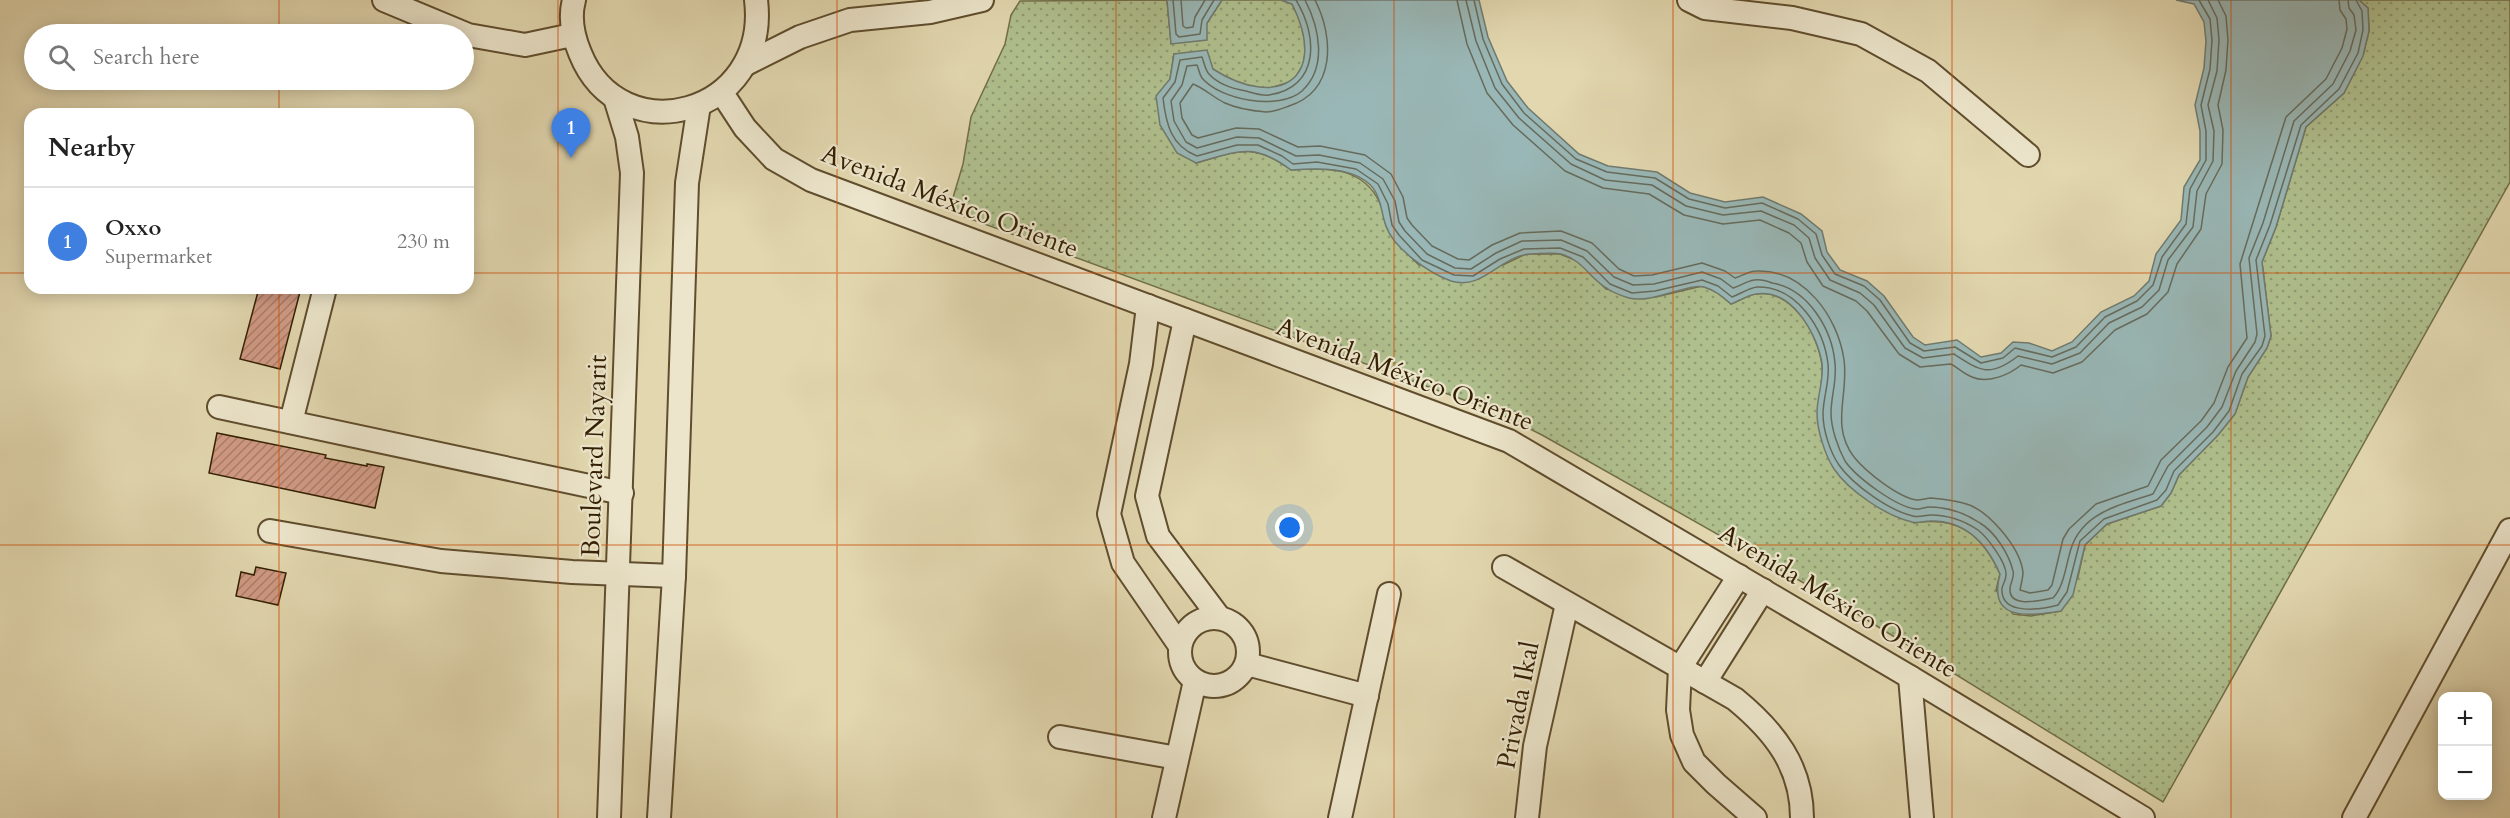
<!DOCTYPE html>
<html lang="en">
<head>
<meta charset="utf-8">
<style>
  :root { --surface:#fff; --page:#f6f6f6; --text:#222; --muted:#767676; --line:#e0e0e0; --accent:#2563eb }
  body { margin:0; font-family:Cardo,serif; background:var(--page); color:var(--text) }
  .controls { position:absolute; right:18px; bottom:18px; display:grid; overflow:hidden; border-radius:12px; box-shadow:0 3px 15px #0003 }
  .controls button { width:54px; height:54px; display:grid; place-items:center; padding:0; border:0; border-bottom:2px solid var(--line); background:var(--surface); color:var(--text); font:30px sans-serif }
  .you { position:absolute; left:1290px; top:528px; width:21px; height:21px; margin:-15px; border:4px solid #fff; border-radius:50%; background:#1a73e8; box-shadow:0 0 0 9px #1a73e833 }
  .badge { display:grid; place-items:center; width:39px; height:39px; border-radius:50%; background:var(--accent); color:#fff; font-size:20px; font-weight:700 }
  .pin { position:absolute; translate:-50% -50px; filter:drop-shadow(0 2px 3px #0008) }
  .pin::after { content:''; position:absolute; top:32px; width:21px; height:18px; background:inherit; clip-path:polygon(0 0,100% 0,50% 100%) }
  .list { margin:0; padding:0; list-style:none }
  h2 { display:flex; justify-content:space-between; align-items:center; height:78px; margin:0; padding:0 24px; font-size:26px }
  h2 small { font-size:20px; font-weight:400; color:var(--muted) }
  .list li { display:grid; grid-template-columns:39px 1fr auto; gap:18px; align-items:center; box-sizing:border-box; height:108px; padding:0 24px; border-top:2px solid var(--line) }
  .list b { display:block; font-size:22px; white-space:nowrap }
  .list p { margin:0; font-size:20px; white-space:nowrap; color:var(--muted) }
  .list em { font-size:20px; font-style:normal; color:var(--muted) }
  .icon { flex:none; width:33px; height:33px; fill:none; stroke:currentColor; stroke-width:2; stroke-linecap:round; stroke-linejoin:round }
  .map { position:relative; flex:none; width:2510px; height:818px; overflow:hidden }
  .search { position:absolute; background:var(--surface); box-shadow:0 3px 15px #0003; left:24px; top:24px; width:450px; height:66px; display:flex; align-items:center; gap:15px; box-sizing:border-box; padding:0 21px; border-radius:33px; color:var(--muted); font-size:22px }
  .panel { position:absolute; background:var(--surface); box-shadow:0 3px 15px #0003; left:24px; top:108px; width:450px; height:186px; border-radius:18px }
  .map>svg:first-child { display:block }
  .grass { fill:url(#grass-dots); stroke:#716f48; stroke-width:1.5 }
  .water { fill:#99b7b6; stroke:#707a6e; stroke-width:1.5 }
  .lines { fill:none; stroke-linecap:round; stroke-linejoin:round }
  .shore { stroke:#666b5c; stroke-width:1.5 }
  .building { fill:url(#building-hatch); stroke:#331f02; stroke-width:1.5 }
  .minor-casing { stroke:#5f4d2d; stroke-width:26 }
  .minor { stroke:#ece5cb; stroke-width:22 }
  .grid { fill:none; stroke:#cd500a; stroke-width:1.5; stroke-opacity:0.55 }
  .labels { text-anchor:middle; dominant-baseline:central; stroke-width:4.5; stroke-linejoin:round; paint-order:stroke }
  .street-label { font-size:26px; fill:#331f02; stroke:#ece5cb }
</style>
</head>
<body>
<div class="map">
<svg width="2510" height="818" viewBox="0 0 2510 818">
  <defs>
    <pattern id="grass-dots" width="8" height="8" patternUnits="userSpaceOnUse" patternTransform="scale(1.5)"><rect width="8" height="8" fill="#afbf8d"/><path d="M2 2h.1M6 6h.1" fill="none" stroke="#8f9b71" stroke-width="1.8" stroke-linecap="round"/></pattern>
    <pattern id="building-hatch" width="6" height="6" patternUnits="userSpaceOnUse" patternTransform="scale(1.5)"><rect width="6" height="6" fill="#d19a84"/><path d="M-1 1l2-2M0 6l6-6M5 7l2-2" fill="none" stroke="#aa7d6a"/></pattern>
  </defs>
  <rect width="100%" height="100%" fill="#e2d7af"/>
  <filter id="stains"><feTurbulence type="fractalNoise" baseFrequency=".00333" numOctaves="4"/><feColorMatrix values="0 0 0 0 .2 0 0 0 0 .09 0 0 0 0 .02 0 0 0 .5 -.17"/></filter>
  <radialGradient id="worn" r=".72"><stop offset=".6" stop-color="#630" stop-opacity="0"/><stop offset="1" stop-color="#630" stop-opacity=".3"/></radialGradient>
  <path class="grass" d="M1167,0l4,43 36,-20 15,-23h59l11,4 9,18 5,25 -3,18 -10,16 -26,8 -33,-6 -21,-14 -39,-15 -4,25 26,84c42,-12 57,-21 95,7 37,-3 72,-3 89,33 5,8 3,19 8,27 7,13 20,24 31,35h84l23,-11h34l20,8 26,27 50,8 46,-11 13,5 16,13c8,-3 17,-9 25,-10 37,-5 62,41 66,71 2,16 -3,30 -4,46 -1,7 1,15 2,22l94,90c45,-7 68,11 86,51l-4,16 17,24 18,2 30,-5 17,-34 7,-32 22,-21 54,-18 10,-13 8,-18 39,-40 17,-21 13,-37 19,-29 4,-12 -9,-74 14,-35 30,-100 38,-34 19,-38 6,-24 -1,-23 -9,-8h151v182l-347,620 -322,-198 -299,-169 -48,-24 -545,-200 14,-47 8,-47 34,-73 6,-29 9,-14z"/>
  <g class="water">
    <polygon points="1167,0 1222,0 1207,23 1207,40 1171,44"/>
    <path d="M1281,0h198l9,37 19,44 21,27 51,46 29,12 49,6 33,21 35,9 38,-5 38,17 21,17 5,21 13,18 27,11 17,15 29,41 12,8 32,-5 24,17 20,-4 12,-11 16,1 23,8 20,-9 29,-30 33,-16 15,-15 7,-27 25,-34 3,-33 16,-27v-29l-5,-26 9,-37 2,-27 -2,-19 -10,-18 -18,-4h183l9,8 1,23 -6,25 -19,37 -38,34 -30,100 -14,35 9,74 -4,12 -19,29 -13,37 -17,21 -39,40 -8,18 -10,13 -54,18 -22,21 -12,50 -12,16c-32,5 -74,11 -61,-37 -13,-30 -34,-54 -70,-53 -6,0 -12,3 -18,1 -26,-6 -63,-31 -78,-53 -9,-14 -17,-39 -17,-56 0,-17 7,-32 5,-50 -5,-29 -30,-75 -66,-69 -8,1 -17,7 -25,10 -8,-7 -16,-14 -27,-17 -15,-4 -53,17 -75,11 -7,-2 -15,-5 -21,-9 -18,-10 -25,-29 -47,-35 -9,-2 -22,0 -31,0 -30,2 -47,37 -79,27 -22,-8 -57,-32 -65,-55 -5,-13 -4,-26 -13,-38 -18,-22 -57,-20 -82,-18 -37,-28 -53,-19 -95,-7l-19,-10 -17,-28 -4,-29 14,-17 4,-25 33,-4 6,19c64,41 117,11 79,-65z"/>
  </g>
  <g class="lines">
    <g class="shore">
      <polyline points="1173,0 1176,34 1179,37 1200,34 1202,20 1214,0"/>
      <polyline points="1181,0 1183,26 1186,28 1193,27 1195,17 1205,0"/>
      <path d="M1296,0c22,36 24,87 -27,95 -7,1 -16,-2 -23,-4 -12,-2 -28,-7 -37,-17 -4,-4 -5,-12 -7,-17l-22,3 -5,22 -12,16c3,26 8,48 34,58l40,-11h21l24,11 11,8 24,-2 39,7 22,15 10,20 4,21 7,10 23,25 32,15 19,1 27,-17 24,-10 36,-1 23,9 27,27 22,9 23,-2 47,-11 16,6 14,11c8,-3 17,-9 25,-10 40,-1 67,42 71,77 2,18 -5,33 -5,50 0,16 7,38 16,51 14,20 51,46 74,51 6,2 12,-1 18,-1 18,0 32,5 47,15 9,7 29,33 28,45 0,5 -3,9 -4,13 -2,29 41,21 56,17l9,-13 13,-51 24,-22 53,-19 9,-10 8,-19 39,-39 16,-21 13,-37 20,-28 3,-10 -9,-76 14,-35 31,-100 38,-36 19,-36 5,-23 -1,-19 -6,-11"/>
      <path d="M1305,0c14,27 23,67 -3,91 -23,20 -82,9 -100,-13 -3,-4 -3,-9 -5,-13l-10,1 -5,19 -11,16 3,20 12,21 11,6 40,-11 22,1 37,18 23,-1 41,8 23,16 12,22 4,21 6,9 22,23 28,14 16,1 25,-16 26,-12 39,-1 26,11 27,26 19,8 21,-1 48,-12 19,7 12,9c7,-2 14,-7 21,-8 6,-1 13,1 18,3 36,6 60,46 63,80 2,18 -4,33 -4,50 0,15 7,35 14,48 11,16 51,46 71,48 4,1 9,-2 13,-2 19,0 36,6 51,16 15,9 29,31 33,48 2,7 -3,11 -3,18 -1,20 32,11 43,9 10,-11 12,-27 16,-42 9,-43 48,-50 84,-62l15,-28 39,-39 15,-20 14,-36 19,-29 2,-8 -8,-76 14,-35 31,-102 39,-37 17,-33 6,-21 -2,-15 -5,-7 -1,-8"/>
      <path d="M1315,0c19,37 21,91 -26,106 -8,3 -15,6 -23,6 -12,-1 -30,-4 -41,-9 -11,-5 -21,-15 -32,-19l-13,19 2,15 10,17 6,3 38,-10 23,1 39,18 22,-1 45,9 26,19 12,23 4,21 5,7 20,21 26,13 11,1 23,-15 28,-12 41,-2 31,12 27,26 15,7 18,-1 50,-12 23,8 10,7c7,-2 14,-7 21,-7 48,-2 82,46 88,89 5,34 -14,66 10,97 12,15 45,41 63,43 5,0 10,-2 14,-2 10,1 22,2 32,5 24,5 57,44 60,69 0,6 -2,12 -3,18l10,3 18,-3 4,-5 11,-46 6,-10 27,-25 52,-18 13,-26 40,-39 13,-18 14,-36 19,-29 -7,-74 46,-147 40,-38 16,-31 5,-19 -1,-10 -6,-9 -1,-10"/>
      <path d="M1457,0l10,44 20,49 26,32 52,46 38,17 46,6 35,21 39,9 37,-4 29,13 12,10 6,19 16,24 33,15 11,10 32,43 21,13 31,-3c7,4 13,10 21,13 15,7 37,-2 49,-12l32,8 29,-11 33,-32 32,-16 21,-22 9,-28 24,-35 5,-35 16,-30 1,-34 -5,-25 8,-35 2,-30 -2,-24 -8,-16"/>
      <path d="M1466,0l10,41 19,47 24,30 52,46 34,16 47,5 34,21 37,9 38,-4 33,14 15,13 6,20 15,22 30,13 14,12 31,43 18,10 31,-4c26,17 36,24 64,2l34,8 28,-11 29,-30 33,-16 17,-17 9,-30 25,-33 4,-36 16,-30 1,-30 -6,-26 9,-34 2,-31 -2,-22 -9,-18"/>
      <polyline points="1474,0 1483,39 1502,84 1524,113 1576,159 1607,172 1655,178 1689,199 1725,208 1762,203 1798,219 1816,234 1822,255 1835,274 1864,286 1880,300 1910,343 1924,351 1955,347 1981,363 2003,358 2015,348 2052,357 2076,347 2105,317 2137,301 2153,285 2162,257 2186,224 2190,189 2206,160 2206,131 2201,105 2210,69 2212,40 2210,19 2199,0"/>
    </g>
  </g>
  <g class="building">
    <polygon points="259,288 301,288 280,369 240,359"/>
    <polygon points="217,433 326,455 325,458 367,466 367,464 384,467 375,508 209,473"/>
    <polygon points="256,567 286,573 278,605 236,596 241,572 254,575"/>
  </g>
  <g class="lines">
    <defs>
      <g id="minor">
        <polyline points="384,0 468,35 525,45 572,35"/>
        <path d="M574,0c-5,18 -1,36 6,53 41,102 190,62 176,-53"/>
        <polyline points="1689,0 1705,8 1792,18 1861,34 1928,71 2028,155"/>
        <polyline points="746,64 800,37 850,20 930,12 982,0"/>
        <polyline points="722,93 745,128 774,159 811,180 1509,441 1910,677 2143,818"/>
        <polyline points="1148,306 1141,364 1109,514 1123,563 1180,646"/>
        <polyline points="1185,320 1147,496 1158,536 1219,617"/>
        <polyline points="219,407 622,493"/>
        <polyline points="291,422 325,288"/>
        <polyline points="270,531 441,561 572,572 674,576"/>
        <path d="M1504,567l231,132c39,32 67,67 67,119"/>
        <polyline points="1739,576 1680,668 1678,710 1682,735 1694,762 1716,784 1755,818"/>
        <circle cx="1214" cy="652" r="34"/>
        <polyline points="1247,664 1367,696"/>
        <polyline points="1910,677 1922,818"/>
        <polyline points="1705,682 1763,590"/>
        <polyline points="1060,737 1177,758"/>
        <polyline points="609,818 632,173 627,137 615,98"/>
        <polyline points="659,818 674,576 687,183 699,105"/>
        <polyline points="1164,818 1195,681"/>
        <polyline points="1340,818 1389,594"/>
        <polyline points="1527,818 1535,746 1567,604"/>
        <polyline points="2354,818 2510,530"/>
      </g>
    </defs>
    <use href="#minor" class="minor-casing"/>
    <use href="#minor" class="minor"/>
  </g>
  <path class="grid" d="M279,0v34M558,0v818M837,0v818M1116,0v818M1394,0v818M1673,0v818M1952,0v818M2231,0v818M279,80v34M0,273h30M468,273h2042M279,288v530M0,545h2510"/>
  <g class="labels">
    <g class="street-label">
      <text transform="translate(950 201) rotate(21)">Avenida México Oriente</text>
      <text transform="translate(1405 374) rotate(21)">Avenida México Oriente</text>
      <text transform="translate(594 456) rotate(-88)">Boulevard Nayarit</text>
      <text transform="translate(1838 601) rotate(31)">Avenida México Oriente</text>
      <text transform="translate(1518 705) rotate(-79)">Privada Ikal</text>
    </g>
  </g>
  <rect width="100%" height="100%" filter="url(#stains)"/>
  <rect width="100%" height="100%" fill="url(#worn)"/>
</svg>
<div class="controls">
<button>+</button>
<button>−</button>
</div>
<div class="you"></div>
<div class="pin badge" style="left:571px;top:158px;background:#3f7fe0">1</div>
<div class="search"><svg class="icon" aria-label="search" viewBox="0 0 24 24"><circle cx="10" cy="10" r="6"/><path d="M15 15l6 6"/></svg>Search here</div>
<section class="panel">
<h2>Nearby<small></small></h2>
<ul class="list">
<li><span class="badge" style="background:#3f7fe0">1</span><div><b>Oxxo</b><p>Supermarket</p></div><em>230 m</em></li>
</ul>
</section>
</div>
</body>
</html>
